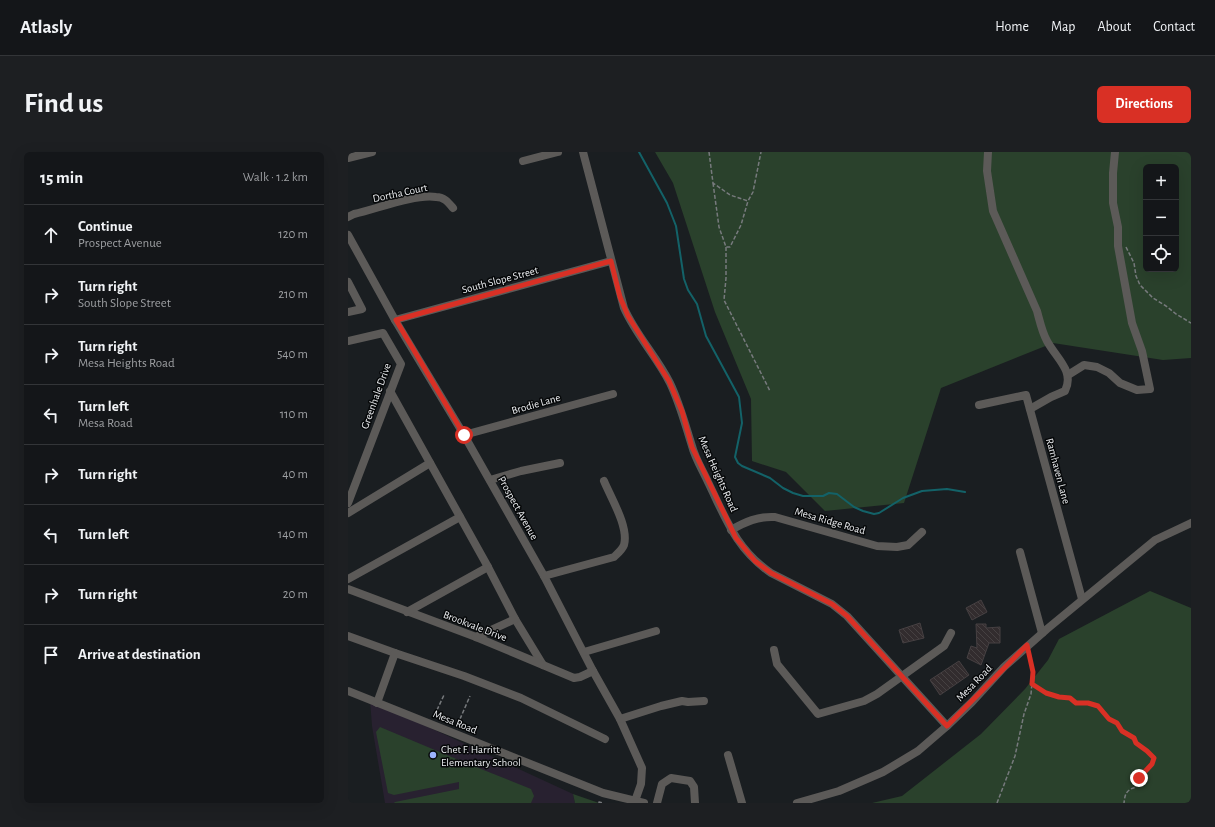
<!DOCTYPE html>
<html lang="en">
<head>
<meta charset="utf-8">
<style>
  :root { --surface:#141619; --page:#1d1f22; --text:#f1f3f6; --muted:#9d9fa2; --line:#333538; --accent:#d93025 }
  body { margin:0; font-family:"Alegreya Sans",sans-serif; background:var(--page); color:var(--text) }
  .controls { position:absolute; right:12px; top:12px; display:grid; overflow:hidden; border-radius:6px; box-shadow:0 4px 16px #0002 }
  .controls button { width:36px; height:36px; display:grid; place-items:center; padding:0; border:0; border-bottom:1px solid var(--line); background:var(--surface); color:var(--text); font:20px sans-serif }
  .stop { position:absolute; width:12px; height:12px; margin:-9px; border:3px solid #d93025; border-radius:50%; background:#fff }
  .stop.end { background:#d93025; border-color:#fff; box-shadow:0 1px 4px #0008 }
  .list { margin:0; padding:0; list-style:none }
  h2 { display:flex; justify-content:space-between; align-items:center; height:52px; margin:0; padding:0 16px; font-size:17px }
  h2 small { font-size:13px; font-weight:400; color:var(--muted) }
  .list li { display:grid; grid-template-columns:26px 1fr auto; gap:12px; align-items:center; box-sizing:border-box; height:60px; padding:0 16px; border-top:1px solid var(--line) }
  .list b { display:block; font-size:15px; white-space:nowrap }
  .list p { margin:0; font-size:13px; white-space:nowrap; color:var(--muted) }
  .list em { font-size:13px; font-style:normal; color:var(--muted) }
  .icon { flex:none; width:22px; height:22px; fill:none; stroke:currentColor; stroke-width:2; stroke-linecap:round; stroke-linejoin:round }
  .map { position:relative; flex:none; width:843px; height:651px; overflow:hidden; border-radius:6px }
  header { display:flex; align-items:center; gap:24px; box-sizing:border-box; height:56px; padding:0 20px; background:var(--surface); border-bottom:1px solid var(--line) }
  header strong { font-size:19px }
  nav { display:flex; gap:22px; margin-inline-start:auto; font-size:14px }
  .intro { display:flex; align-items:center; justify-content:space-between; box-sizing:border-box; height:96px; padding:0 24px }
  h1 { margin:0; font-size:28px }
  .button { padding:10px 18px; border-radius:6px; background:var(--accent); color:#fff; font-size:14px; font-weight:700 }
  main { display:flex; gap:24px; padding:0 24px }
  aside { flex:1; background:var(--surface); border-radius:6px; box-shadow:0 4px 16px #0002 }
  .map>svg:first-child { display:block }
  .education { fill:#282130 }
  .green { fill:#2a412c; fill-rule:evenodd }
  .lines { fill:none; stroke-linecap:round; stroke-linejoin:round }
  .stream { stroke:#136268; stroke-width:2 }
  .building { fill:url(#building-back-hatch); stroke:#464042 }
  .path { stroke:#777a7d; stroke-width:1.5; stroke-dasharray:4 2; stroke-linecap:butt }
  .minor { stroke:#5c5a58; stroke-width:8 }
  .route { stroke:#d93025; stroke-width:5 }
  .poi-dot { fill:#9cb4fd; stroke:#060809; stroke-width:1.5 }
  .labels { text-anchor:middle; dominant-baseline:central; stroke-width:3; stroke-linejoin:round; paint-order:stroke }
  .street-label { font-size:11px; fill:#ebedf0; stroke:#060809 }
  .poi-label { font-size:11px; fill:#ebedf0; stroke:#060809; text-anchor:start }
</style>
</head>
<body>
<header>
<strong>Atlasly</strong>
<nav><a>Home</a><a>Map</a><a>About</a><a>Contact</a></nav>
</header>
<div class="intro"><h1>Find us</h1><a class="button">Directions</a></div>
<main>
<aside>
<h2>15 min<small>Walk · 1.2 km</small></h2>
<ul class="list">
<li><svg class="icon" aria-label="ahead" viewBox="0 0 24 24"><path d="M12 20V5M6 11l6-6 6 6"/></svg><div><b>Continue</b><p>Prospect Avenue</p></div><em>120 m</em></li>
<li><svg class="icon" aria-label="right" viewBox="0 0 24 24"><path d="M7 20v-9h11M14 6l5 5-5 5"/></svg><div><b>Turn right</b><p>South Slope Street</p></div><em>210 m</em></li>
<li><svg class="icon" aria-label="right" viewBox="0 0 24 24"><path d="M7 20v-9h11M14 6l5 5-5 5"/></svg><div><b>Turn right</b><p>Mesa Heights Road</p></div><em>540 m</em></li>
<li><svg class="icon" aria-label="left" viewBox="0 0 24 24"><path d="M17 20v-9H6M10 6l-5 5 5 5"/></svg><div><b>Turn left</b><p>Mesa Road</p></div><em>110 m</em></li>
<li><svg class="icon" aria-label="right" viewBox="0 0 24 24"><path d="M7 20v-9h11M14 6l5 5-5 5"/></svg><div><b>Turn right</b></div><em>40 m</em></li>
<li><svg class="icon" aria-label="left" viewBox="0 0 24 24"><path d="M17 20v-9H6M10 6l-5 5 5 5"/></svg><div><b>Turn left</b></div><em>140 m</em></li>
<li><svg class="icon" aria-label="right" viewBox="0 0 24 24"><path d="M7 20v-9h11M14 6l5 5-5 5"/></svg><div><b>Turn right</b></div><em>20 m</em></li>
<li><svg class="icon" aria-label="arrive" viewBox="0 0 24 24"><path d="M6 21V4h12l-3 4 3 4H6"/></svg><div><b>Arrive at destination</b></div></li>
</ul>
</aside>
<div class="map">
<svg width="843" height="651" viewBox="0 0 843 651">
  <defs>
    <pattern id="building-back-hatch" width="6" height="6" patternUnits="userSpaceOnUse"><rect width="6" height="6" fill="#322c2e"/><path d="M-1 5l2 2M0 0l6 6M5-1l2 2" fill="none" stroke="#464142"/></pattern>
  </defs>
  <rect width="100%" height="100%" fill="#1a1e21"/>
  <polygon class="education" points="22,548 225,642 227,651 37,651 24,574"/>
  <g class="green">
    <path d="M307,0h536v206l-28,2 -110,-17 -112,45 -37,115 -79,8 -39,-39 -34,-11 -1,-62 -36,-87 -42,-129zM798,15h30v102h-30z"/>
    <polygon points="802,439 843,456 843,651 524,651 554,644 633,582 677,537 700,508 711,487"/>
    <polygon points="32,575 118,611 183,637 186,644 183,651 46,651 47,650 111,637 111,630 46,643 40,641 28,580"/>
    <polygon points="225,642 251,651 227,651"/>
  </g>
  <g class="lines">
    <polyline class="stream" points="291,0 319,51 328,74 336,127 340,138 349,152 358,184 391,245 394,271 387,305 390,311 394,314 422,326 435,336 445,341 455,344 475,344 481,341 489,342 506,355 515,359 526,362 531,361 555,346 574,339 599,337 617,340"/>
  </g>
  <g class="building">
    <polygon points="633,448 639,460 624,468 618,456"/>
    <polygon points="572,471 576,486 555,491 551,478"/>
    <polygon points="628,472 638,472 638,476 652,475 652,491 641,491 633,513 619,506 623,494 629,496"/>
    <polygon points="611,509 621,523 592,543 582,528"/>
  </g>
  <g class="lines">
    <g class="path">
      <polyline points="361,0 365,31 382,43 400,49 405,40 413,0"/>
      <polyline points="365,31 371,75 378,95 382,95 393,73 400,49"/>
      <polyline points="378,95 378,126 376,148 422,239"/>
      <polyline points="778,95 786,111 788,124 792,133 805,146 818,154 828,162 843,171"/>
      <path d="M684,532l14,9 13,4 11,1 5,5h13l10,3 11,13 8,4 5,8 12,7 2,5 11,8 7,8 -2,5 -13,14 -3,9c-10,3 -11,7 -12,16"/>
      <polyline points="89,558 96,543"/>
      <polyline points="112,567 122,544"/>
      <polyline points="251,651 251,650 255,651"/>
      <polyline points="649,651 667,604 676,562 683,542 685,520 681,503"/>
    </g>
    <g class="minor">
      <path d="M235,0l41,156c12,27 33,49 46,75 10,21 15,41 22,63 3,12 11,25 16,36 18,37 28,67 63,91l61,31 15,12 100,110"/>
      <path d="M640,0l-1,19 6,40 44,100c3,11 5,21 10,30 9,17 28,30 18,50l-14,6 -21,12"/>
      <polyline points="0,6 24,0"/>
      <polyline points="175,9 210,0"/>
      <path d="M0,65l6,-3c23,-5 59,-20 82,-17 8,0 12,5 17,11"/>
      <polyline points="0,83 47,168 116,283 196,424 245,519 272,567 294,616 293,632 287,649"/>
      <polyline points="0,130 14,157 0,160"/>
      <polyline points="47,168 263,109"/>
      <polyline points="0,189 35,181 53,212 0,351"/>
      <polyline points="720,223 736,213 749,215 761,221 772,231 789,238 802,237 794,199 784,171 770,94 770,75 765,51 765,21 767,0"/>
      <polyline points="42,239 140,415 167,467 195,513"/>
      <polyline points="631,253 678,243 734,447"/>
      <polyline points="116,283 265,242"/>
      <polyline points="142,328 173,319 212,311"/>
      <polyline points="0,361 82,311"/>
      <path d="M383,378c14,-8 27,-14 44,-13l102,29 20,1 11,-2 14,-13"/>
      <polyline points="672,400 694,481"/>
      <path d="M196,424l70,-19c4,-4 8,-7 10,-12 5,-18 -13,-47 -20,-64"/>
      <polyline points="0,427 112,365"/>
      <polyline points="0,437 128,485 226,526 232,525 245,519"/>
      <polyline points="59,460 140,415"/>
      <polyline points="0,484 47,501"/>
      <polyline points="128,485 167,467"/>
      <polyline points="426,498 429,512 470,562 516,549 529,542 596,494 603,481"/>
      <polyline points="236,500 308,479"/>
      <polyline points="0,539 255,641 296,651"/>
      <polyline points="29,551 47,501 116,524 173,546 257,587"/>
      <polyline points="272,567 313,554 334,549 340,550 356,549"/>
      <polyline points="380,603 394,651"/>
      <polyline points="309,651 314,632 323,626 342,629 346,635 347,651"/>
      <polyline points="449,651 491,639 535,620 570,599 599,574 624,550 656,515 699,477 807,388 843,371"/>
    </g>
  </g>
  <g class="lines">
    <polyline class="route" points="116,283 48,168 263,109 272,145 280,164 321,229 334,259 344,295 388,386 407,409 423,421 484,452 499,464 599,574 679,493 685,520 684,532 698,541 711,545 722,546 728,551 740,551 750,554 761,567 769,571 774,579 786,586 788,591 799,599 806,606 804,612 791,626"/>
  </g>
  <circle class="poi-dot" cx="85" cy="603" r="4"/>
  <g class="labels">
    <g class="street-label">
      <text transform="translate(52 41) rotate(-12)">Dortha Court</text>
      <text transform="translate(152 128) rotate(-15)">South Slope Street</text>
      <text transform="translate(28 244) rotate(-70)">Greenhale Drive</text>
      <text transform="translate(188 252) rotate(-16)">Brodie Lane</text>
      <text transform="translate(710 319) rotate(75)">Ramhaven Lane</text>
      <text transform="translate(370 322) rotate(66)">Mesa Heights Road</text>
      <text transform="translate(170 356) rotate(61)">Prospect Avenue</text>
      <text transform="translate(482 369) rotate(16)">Mesa Ridge Road</text>
      <text transform="translate(127 474) rotate(21)">Brookvale Drive</text>
      <text transform="translate(626 531) rotate(-46)">Mesa Road</text>
      <text transform="translate(107 570) rotate(22)">Mesa Road</text>
    </g>
    <g class="poi-label">
      <text x="93" y="597">Chet F. Harritt<tspan x="93" dy="13">Elementary School</tspan></text>
    </g>
  </g>
</svg>
<div class="controls">
<button>+</button>
<button>−</button>
<button><svg class="icon" aria-label="locate" viewBox="0 0 24 24"><circle cx="12" cy="12" r="6"/><path d="M12 2v4M12 18v4M2 12h4M18 12h4"/></svg></button>
</div>
<div class="stop" style="left:116px;top:283px"></div>
<div class="stop end" style="left:791px;top:626px"></div>
</div>
</main>
</body>
</html>
